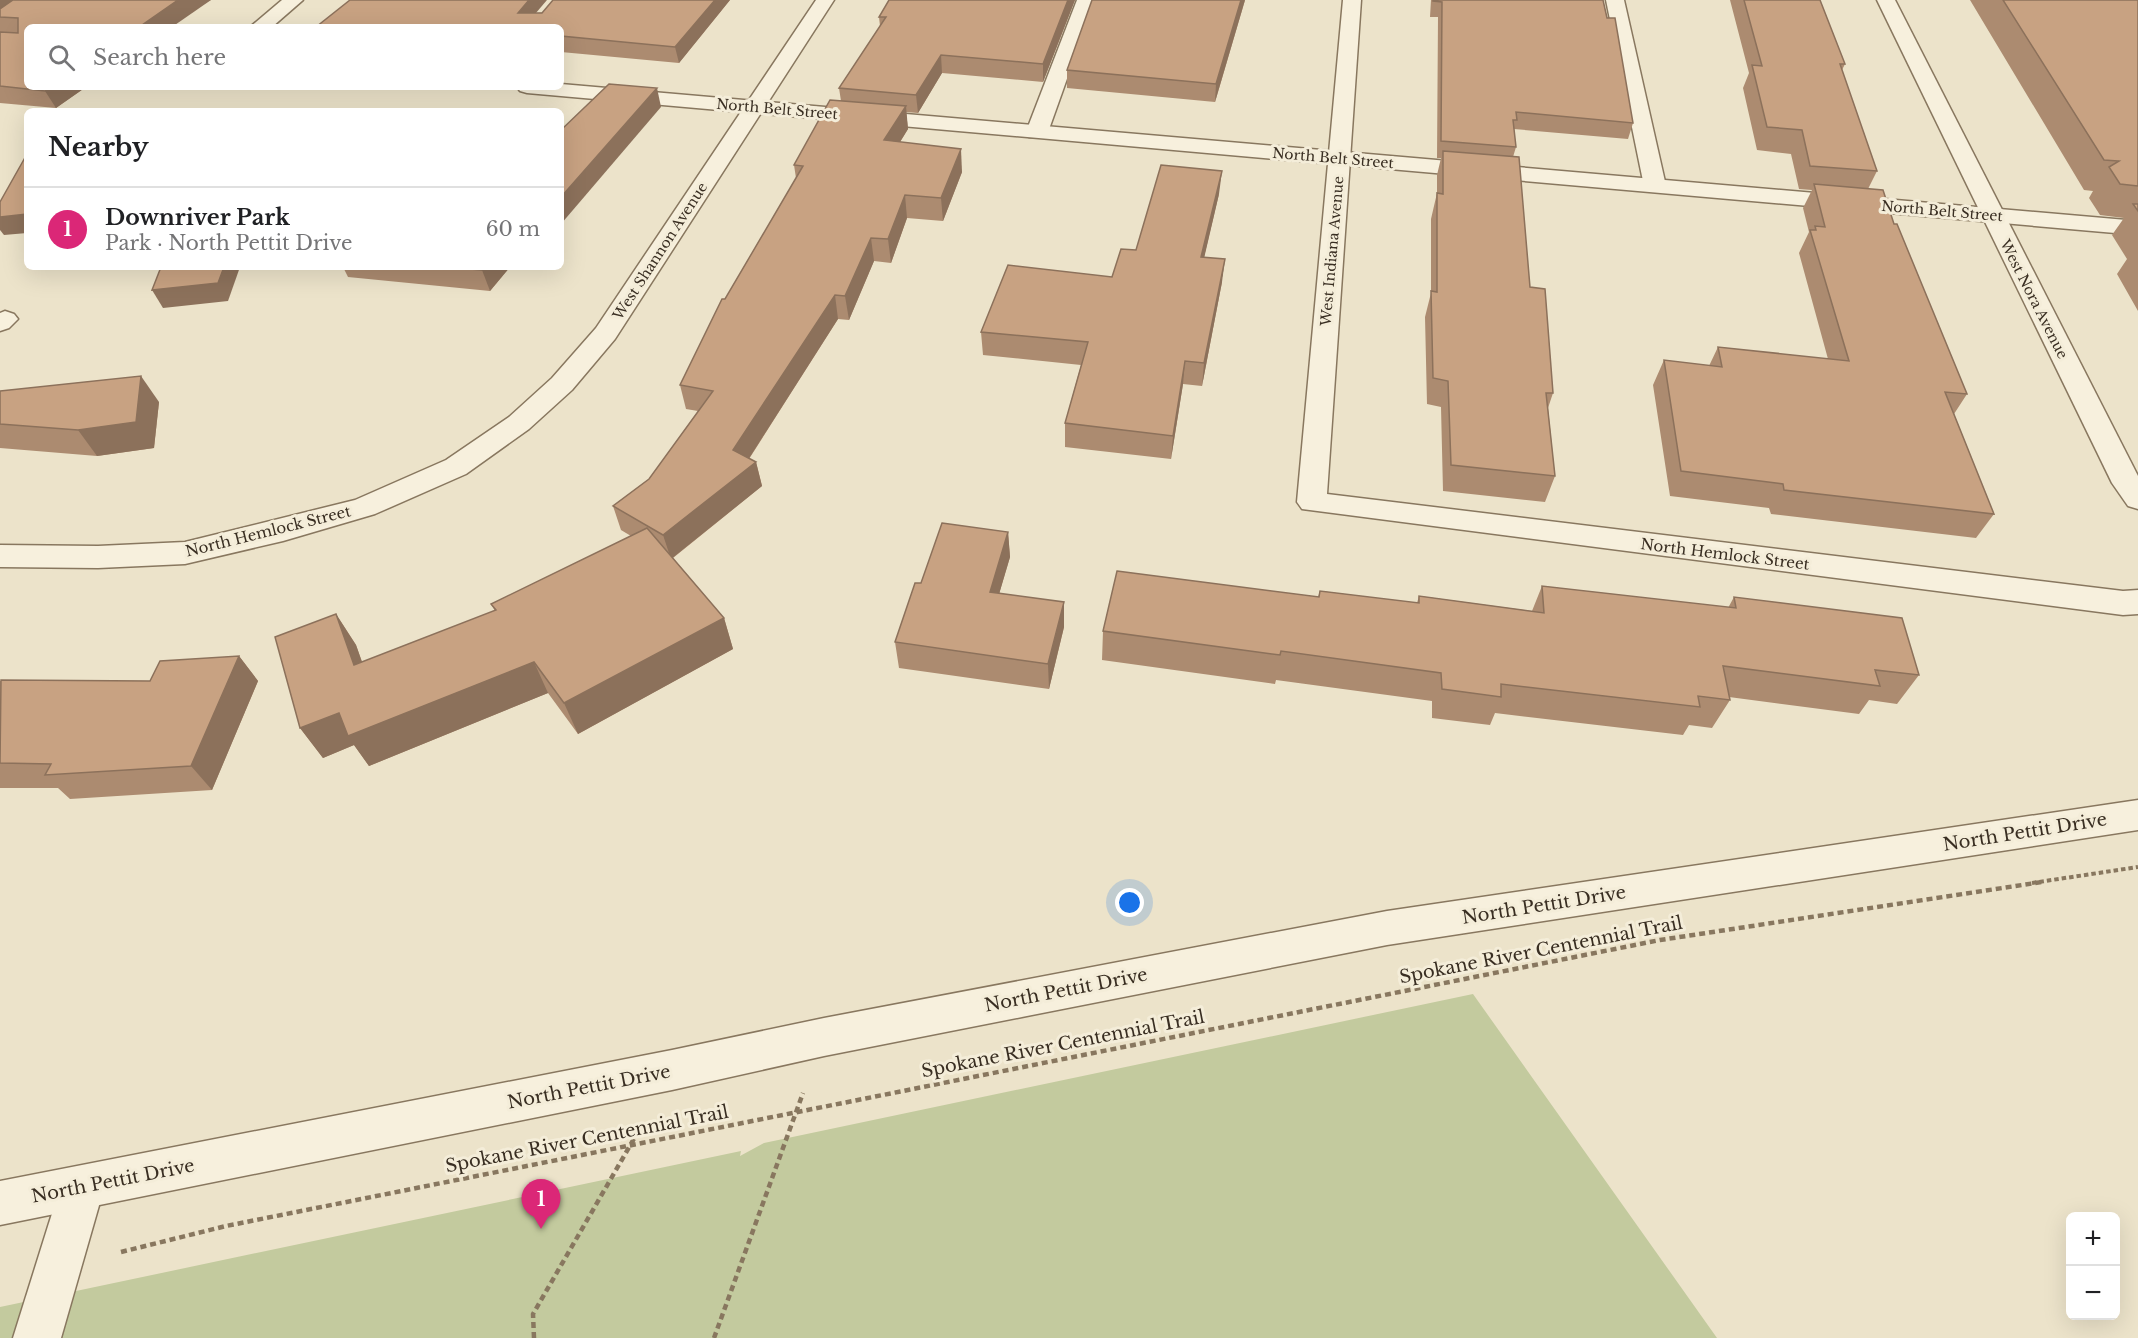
<!DOCTYPE html>
<html lang="en">
<head>
<meta charset="utf-8">
<style>
  :root { --surface:#fff; --page:#f2f2f2; --text:#202124; --muted:#757577; --line:#e0e0e0; --accent:#db2777 }
  body { margin:0; font-family:"Libre Baskerville",serif; background:var(--page); color:var(--text) }
  .controls { position:absolute; right:18px; bottom:18px; display:grid; overflow:hidden; border-radius:9px; box-shadow:0 6px 24px #0002 }
  .controls button { width:54px; height:54px; display:grid; place-items:center; padding:0; border:0; border-bottom:2px solid var(--line); background:var(--surface); color:var(--text); font:30px sans-serif }
  .you { position:absolute; left:1130px; top:903px; width:21px; height:21px; margin:-15px; border:4px solid #fff; border-radius:50%; background:#1a73e8; box-shadow:0 0 0 9px #1a73e833 }
  .badge { display:grid; place-items:center; width:39px; height:39px; border-radius:50%; background:var(--accent); color:#fff; font-size:20px; font-weight:700 }
  .pin { position:absolute; translate:-50% -50px; filter:drop-shadow(0 2px 3px #0008) }
  .pin::after { content:''; position:absolute; top:32px; width:21px; height:18px; background:inherit; clip-path:polygon(0 0,100% 0,50% 100%) }
  .list { margin:0; padding:0; list-style:none }
  h2 { display:flex; justify-content:space-between; align-items:center; height:78px; margin:0; padding:0 24px; font-size:26px }
  h2 small { font-size:20px; font-weight:400; color:var(--muted) }
  .list li { display:grid; grid-template-columns:39px 1fr auto; gap:18px; align-items:center; box-sizing:border-box; height:84px; padding:0 24px; border-top:2px solid var(--line) }
  .list b { display:block; font-size:22px; white-space:nowrap }
  .list p { margin:0; font-size:20px; white-space:nowrap; color:var(--muted) }
  .list em { font-size:20px; font-style:normal; color:var(--muted) }
  .icon { flex:none; width:33px; height:33px; fill:none; stroke:currentColor; stroke-width:2; stroke-linecap:round; stroke-linejoin:round }
  .map { position:relative; flex:none; width:2138px; height:1338px; overflow:hidden }
  .search { position:absolute; background:var(--surface); box-shadow:0 6px 24px #0002; left:24px; top:24px; width:540px; height:66px; display:flex; align-items:center; gap:15px; box-sizing:border-box; padding:0 21px; border-radius:9px; color:var(--muted); font-size:22px }
  .panel { position:absolute; background:var(--surface); box-shadow:0 6px 24px #0002; left:24px; top:108px; width:540px; height:162px; border-radius:9px }
  .map>svg:first-child { display:block }
  .green { fill:#c3ca9e }
  .lines { fill:none; stroke-linecap:round; stroke-linejoin:round }
  .service-casing { stroke:#88775f; stroke-width:3 }
  .minor-casing { stroke:#88775f; stroke-width:3 }
  .tertiary-casing { stroke:#88775f; stroke-width:3 }
  .path-far1 { stroke:#88775f; stroke-width:4; stroke-dasharray:4.5 3; stroke-linecap:butt }
  .path { stroke:#88775f; stroke-width:4.5; stroke-dasharray:6 4; stroke-linecap:butt }
  .service { fill:#f7f0dd; fill-rule:evenodd }
  .minor { fill:#f7f0dd; fill-rule:evenodd }
  .tertiary { fill:#f7f0dd; fill-rule:evenodd }
  .wall { fill:#ac8b70 }
  .shaded-wall { fill:#8c715b }
  .building { fill:#c8a282; stroke:#8c715b; stroke-width:1.5 }
  .labels { text-anchor:middle; dominant-baseline:central; stroke-width:6; stroke-linejoin:round; paint-order:stroke }
  .far-street-label { font-size:14px; fill:#392e22; stroke:#f4edd9 }
  .street-label { font-size:15px; fill:#392e22; stroke:#f4edd9 }
  .near-street-label { font-size:18px; fill:#392e22; stroke:#f4edd9 }
</style>
</head>
<body>
<div class="map">
<svg width="2138" height="1338" viewBox="0 0 2138 1338">
  <rect width="100%" height="100%" fill="#ece3ca"/>
  <polygon class="green" points="1473,994 1717,1338 0,1338 0,1307 741,1151 740,1156 764,1143"/>
  <g class="lines">
    <defs>
      <g id="service">
        <polygon points="1077,0 1095,0 1048,132 1045,137 1029,137 1026,132"/>
        <polygon points="1606,0 1624,0 1666,186 1663,191 1647,191 1644,186"/>
        <polygon points="82,1166 98,1172 104,1188 61,1338 13,1338 60,1188 66,1172"/>
      </g>
      <g id="minor">
        <polygon points="282,0 303,0 272,27 250,27"/>
        <polygon points="816,0 834,0 615,339 572,390 529,429 466,474 375,514 283,541 185,564 98,568 0,567 0,545 98,546 185,542 355,500 446,460 509,417 552,378 596,328"/>
        <polygon points="1343,0 1361,0 1327,494 2123,591 2138,590 2138,614 2123,615 1302,509 1297,502"/>
        <polygon points="1877,0 1895,0 2138,476 2138,509 2128,506 2112,483"/>
        <polygon points="5,311 14,314 18,319 9,328 0,331 0,313"/>
      </g>
      <g id="tertiary">
        <polygon points="561,84 2138,221 2138,235 527,93 520,91 517,87 561,87"/>
        <polygon points="2138,800 2138,830 1387,945 824,1056 672,1090 0,1225 0,1181 672,1050 824,1018 1387,911"/>
      </g>
    </defs>
    <use href="#service" class="service-casing"/>
    <use href="#minor" class="minor-casing"/>
    <use href="#tertiary" class="tertiary-casing"/>
    <polyline class="path-far1" points="2032,883 2138,867"/>
    <g class="path">
      <polyline points="121,1252 226,1226 1660,940 2042,882"/>
      <polyline points="534,1338 533,1314 639,1130"/>
      <polyline points="714,1338 803,1093"/>
    </g>
    <use href="#service" class="service"/>
    <use href="#minor" class="minor"/>
    <use href="#tertiary" class="tertiary"/>
  </g>
  <g class="wall">
    <polygon points="0,0 211,0 27,87 86,87 56,108 0,103"/>
    <polygon points="730,0 679,63 561,52 561,27 536,13"/>
    <polygon points="1075,0 1043,82 942,73 918,113 906,112 908,129 900,142 962,172 943,221 907,218 891,263 874,261 849,320 838,319 749,459 756,462 762,486 673,558 724,618 733,649 578,734 548,693 369,766 354,745 323,758 300,728 336,614 356,645 362,662 495,611 491,604 631,536 621,530 613,506 649,479 698,411 686,409 680,385 725,299 796,178 794,165 841,101 839,88 880,26 879,17"/>
    <polygon points="1245,0 1215,102 1067,88 1067,70"/>
    <polygon points="1431,0 1603,0 1633,123 1628,139 1514,129 1516,147 1513,157 1530,287 1553,393 1548,408 1555,476 1545,502 1443,491 1441,407 1427,404 1425,317 1431,293 1431,219 1437,193 1437,175 1441,158 1437,158 1438,17 1430,17"/>
    <polygon points="1730,0 1820,0 1845,64 1842,70 1877,171 1868,189 1894,224 1967,394 1954,414 1994,514 1976,538 1771,514 1769,508 1670,496 1653,385 1664,360 1709,366 1718,347 1828,359 1799,253 1809,232 1803,208 1812,190 1799,189 1791,154 1757,150 1743,88 1749,73"/>
    <polygon points="1970,0 2138,0 2138,311 2117,274 2127,259 2112,235 2124,218 2100,215 2089,198 2093,191 2084,190"/>
    <polygon points="1219,194 1204,257 1222,282 1202,386 1183,384 1171,459 1065,447 1065,423 1081,365 983,355 981,332 1112,277 1136,250"/>
    <polygon points="343,267 510,267 490,291 348,277"/>
    <polygon points="0,391 159,402 154,448 97,456 0,448"/>
    <polygon points="1008,532 1010,557 999,594 1064,602 1064,627 1049,689 899,668 895,642 921,583"/>
    <polygon points="1542,586 1728,608 1734,597 1919,675 1897,704 1869,700 1859,714 1729,697 1730,700 1712,728 1689,725 1683,735 1495,713 1490,725 1432,718 1432,701 1276,680 1275,684 1102,660 1103,631 1318,597 1320,591 1417,603 1419,596 1532,611"/>
    <polygon points="239,656 258,681 212,790 70,799 58,788 0,788 0,681 150,681"/>
  </g>
  <g class="shaded-wall">
    <polygon points="0,0 17,0 0,10"/>
    <polygon points="178,0 211,0 172,27 139,27"/>
    <polygon points="529,0 547,0 524,27 518,13"/>
    <polygon points="715,0 730,0 679,63 675,47"/>
    <polygon points="1068,0 1075,0 1043,82 1043,64"/>
    <polygon points="1241,0 1245,0 1215,102 1216,84"/>
    <polygon points="941,55 942,73 918,113 916,95"/>
    <polygon points="50,87 86,87 56,108 45,91"/>
    <polygon points="657,88 661,107 561,224 561,197"/>
    <polygon points="906,106 908,129 887,163 884,140"/>
    <polygon points="961,149 962,172 943,221 941,198"/>
    <polygon points="1222,171 1219,194 1199,280 1201,257"/>
    <polygon points="905,195 907,218 891,263 888,239"/>
    <polygon points="27,214 27,233 4,235 0,230 0,217"/>
    <polygon points="871,238 874,261 849,320 845,296"/>
    <polygon points="1225,259 1222,282 1202,386 1204,363"/>
    <polygon points="224,267 240,267 228,301 163,308 152,290"/>
    <polygon points="485,267 510,267 490,291 482,270"/>
    <polygon points="835,295 838,319 739,474 733,450"/>
    <polygon points="1185,361 1183,384 1171,459 1173,436"/>
    <polygon points="141,376 159,402 154,448 97,456 78,430"/>
    <polygon points="756,462 762,486 671,559 663,535"/>
    <polygon points="1008,532 1010,557 992,618 990,592"/>
    <polygon points="1064,602 1064,627 1049,689 1048,664"/>
    <polygon points="336,614 356,645 374,696 354,665"/>
    <polygon points="724,618 733,649 578,734 564,703"/>
    <polygon points="239,656 258,681 212,790 191,766"/>
    <polygon points="534,662 548,693 369,766 354,745 323,758 300,728 339,713"/>
  </g>
  <g class="building">
    <polygon points="13,0 178,0 139,27 27,27 27,87 50,87 45,91 0,86 0,32 18,33 18,18 0,17 0,9"/>
    <polygon points="350,0 529,0 518,13 542,13 553,0 715,0 675,47 561,36 561,27 316,27"/>
    <polygon points="889,0 1068,0 1043,64 941,55 916,95 839,88 886,17 879,17"/>
    <polygon points="1092,0 1241,0 1216,84 1067,70"/>
    <polygon points="1433,0 1603,0 1607,18 1615,18 1633,123 1516,112 1517,120 1513,120 1516,147 1441,141 1442,2 1433,1"/>
    <polygon points="1744,0 1820,0 1845,64 1840,64 1877,171 1810,166 1802,130 1767,127 1752,65 1762,66"/>
    <polygon points="2003,0 2138,0 2138,186 2120,184 2109,167 2119,161 2104,160"/>
    <polygon points="609,84 657,88 561,197 561,130"/>
    <polygon points="830,100 906,106 884,140 961,149 941,198 905,195 888,239 871,238 845,296 835,295 733,450 756,462 663,535 613,506 649,479 713,391 680,385 722,299 725,299 803,166 794,165"/>
    <polygon points="1443,151 1519,157 1530,287 1545,289 1553,393 1546,393 1555,476 1451,465 1448,381 1433,378 1431,291 1437,292 1437,193 1443,194"/>
    <polygon points="27,154 27,214 0,217 0,202"/>
    <polygon points="1161,165 1222,171 1201,257 1225,259 1204,363 1185,361 1173,436 1065,423 1088,342 981,332 1008,265 1112,277 1121,249 1136,250"/>
    <polygon points="1814,184 1883,190 1894,224 1897,224 1967,394 1945,392 1994,514 1784,490 1783,484 1681,471 1664,360 1722,367 1718,347 1849,361 1810,230 1816,230 1815,226 1825,227"/>
    <polygon points="2133,204 2138,204 2138,211"/>
    <polygon points="161,267 224,267 218,283 152,290"/>
    <polygon points="445,267 485,267 482,270"/>
    <polygon points="141,376 136,422 78,430 0,424 0,391"/>
    <polygon points="942,523 1008,532 990,592 1064,602 1048,664 895,642 915,583 921,583"/>
    <polygon points="647,528 724,618 564,703 534,662 348,736 339,713 300,728 275,637 336,614 354,665 496,610 491,604"/>
    <polygon points="1117,571 1319,597 1320,591 1419,603 1419,596 1544,613 1542,586 1736,608 1734,597 1902,618 1919,675 1875,670 1880,686 1723,666 1730,700 1698,696 1700,707 1501,684 1501,697 1442,689 1441,673 1281,651 1280,655 1103,631"/>
    <polygon points="239,656 191,766 45,775 51,764 0,763 1,680 150,681 160,661"/>
  </g>
  <g class="labels">
    <g class="far-street-label">
      <text transform="translate(777 109) rotate(5)">North Belt Street</text>
      <text transform="translate(1333 158) rotate(5)">North Belt Street</text>
      <text transform="translate(1942 211) rotate(5)">North Belt Street</text>
      <text transform="translate(660 251) rotate(-57)">West Shannon Avenue</text>
      <text transform="translate(1332 251) rotate(-85)">West Indiana Avenue</text>
      <text transform="translate(2034 299) rotate(63)">West Nora Avenue</text>
    </g>
    <g class="street-label">
      <text transform="translate(268 531) rotate(-14)">North Hemlock Street</text>
      <text transform="translate(1725 554) rotate(7)">North Hemlock Street</text>
    </g>
    <g class="near-street-label">
      <text transform="translate(2025 832) rotate(-9)">North Pettit Drive</text>
      <text transform="translate(1544 905) rotate(-9)">North Pettit Drive</text>
      <text transform="translate(1541 950) rotate(-11)">Spokane River Centennial Trail</text>
      <text transform="translate(1066 990) rotate(-11)">North Pettit Drive</text>
      <text transform="translate(1063 1044) rotate(-11)">Spokane River Centennial Trail</text>
      <text transform="translate(589 1087) rotate(-11)">North Pettit Drive</text>
      <text transform="translate(587 1139) rotate(-11)">Spokane River Centennial Trail</text>
      <text transform="translate(113 1181) rotate(-11)">North Pettit Drive</text>
    </g>
  </g>
</svg>
<div class="controls">
<button>+</button>
<button>−</button>
</div>
<div class="you"></div>
<div class="pin badge" style="left:541px;top:1229px">1</div>
<div class="search"><svg class="icon" aria-label="search" viewBox="0 0 24 24"><circle cx="10" cy="10" r="6"/><path d="M15 15l6 6"/></svg>Search here</div>
<section class="panel">
<h2>Nearby<small></small></h2>
<ul class="list">
<li><span class="badge">1</span><div><b>Downriver Park</b><p>Park · North Pettit Drive</p></div><em>60 m</em></li>
</ul>
</section>
</div>
</body>
</html>
